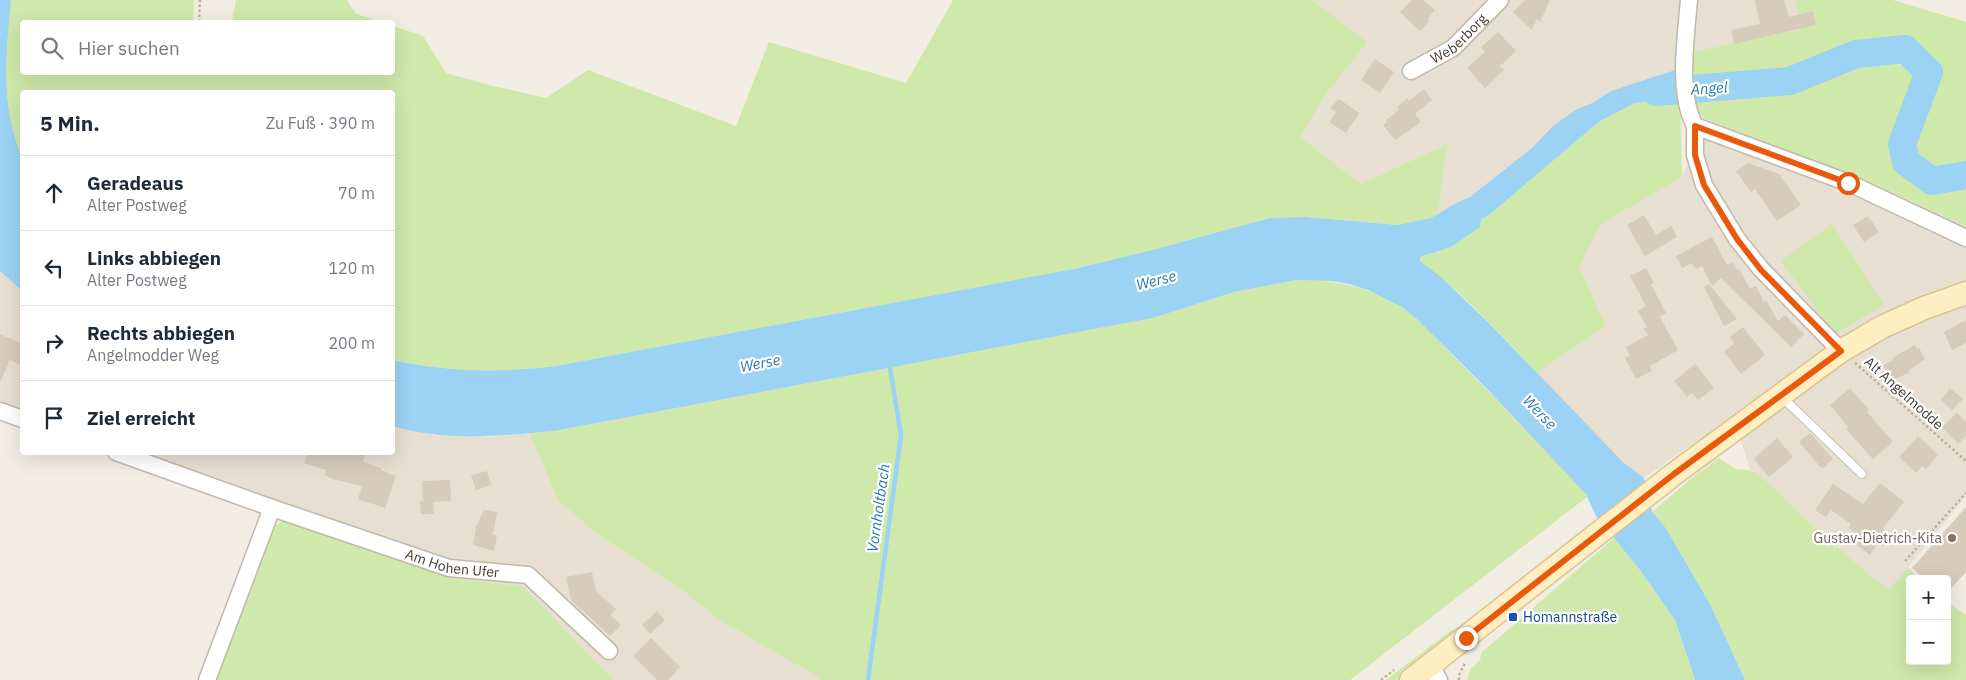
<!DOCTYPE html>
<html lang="de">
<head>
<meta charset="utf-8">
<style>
  :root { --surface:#fff; --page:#f6f6f7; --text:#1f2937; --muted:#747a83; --line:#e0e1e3 }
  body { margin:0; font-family:"IBM Plex Sans",sans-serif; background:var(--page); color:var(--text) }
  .controls { position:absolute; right:15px; bottom:15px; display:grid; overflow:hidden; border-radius:5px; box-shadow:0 5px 20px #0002 }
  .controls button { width:45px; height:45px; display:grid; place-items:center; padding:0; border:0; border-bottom:1px solid var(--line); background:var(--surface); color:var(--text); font:25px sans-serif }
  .stop { position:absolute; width:15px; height:15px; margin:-11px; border:4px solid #ea580c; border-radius:50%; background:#fff }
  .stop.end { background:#ea580c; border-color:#fff; box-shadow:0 1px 5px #0008 }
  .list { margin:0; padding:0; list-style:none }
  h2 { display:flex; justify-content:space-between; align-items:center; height:65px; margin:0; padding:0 20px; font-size:21px }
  h2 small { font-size:16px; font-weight:400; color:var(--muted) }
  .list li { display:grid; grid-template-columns:32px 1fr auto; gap:15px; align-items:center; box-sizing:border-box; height:75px; padding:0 20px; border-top:1px solid var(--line) }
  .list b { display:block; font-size:19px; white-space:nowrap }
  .list p { margin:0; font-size:16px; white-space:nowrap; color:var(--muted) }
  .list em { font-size:16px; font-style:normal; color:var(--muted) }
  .icon { flex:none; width:28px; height:28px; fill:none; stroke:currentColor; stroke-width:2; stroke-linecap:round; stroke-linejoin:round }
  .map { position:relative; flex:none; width:1966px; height:680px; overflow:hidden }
  .search { position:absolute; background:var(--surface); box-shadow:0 5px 20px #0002; left:20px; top:20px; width:375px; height:55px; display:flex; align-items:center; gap:12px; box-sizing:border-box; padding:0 18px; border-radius:5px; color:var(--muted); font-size:19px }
  .panel { position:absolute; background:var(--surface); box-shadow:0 5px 20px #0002; left:20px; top:90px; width:375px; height:365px; border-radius:5px }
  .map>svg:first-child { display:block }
  .residential { fill:#e7dfd1 }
  .green { fill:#cee9aa }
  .water { fill:#9cd2f3 }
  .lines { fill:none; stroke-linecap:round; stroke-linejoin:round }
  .stream { stroke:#9cd2f3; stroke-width:4.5 }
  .river { stroke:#9cd2f3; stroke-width:28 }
  .building { fill:#d7cbbb }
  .lane-casing { stroke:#c1b8a9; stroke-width:10 }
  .street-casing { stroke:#c1b8a9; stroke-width:19 }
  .secondary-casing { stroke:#d8c393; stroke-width:25 }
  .path { stroke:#c0b096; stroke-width:2.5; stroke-dasharray:2.5 2.5; stroke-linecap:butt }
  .lane { stroke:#fff; stroke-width:8 }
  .street { stroke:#fff; stroke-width:16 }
  .secondary { stroke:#ffeec1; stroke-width:22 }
  .route { stroke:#ea580c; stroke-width:6 }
  .education-dot { fill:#8d6e63; stroke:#fff; stroke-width:2 }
  .transit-dot { fill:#1a4fb4; stroke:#fff; stroke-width:2 }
  .labels { text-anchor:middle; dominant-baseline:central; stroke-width:4.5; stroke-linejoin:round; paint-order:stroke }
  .street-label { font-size:14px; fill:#443d33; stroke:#fff }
  .education-label { font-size:14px; fill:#785e54; stroke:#fff; text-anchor:end }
  .transit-label { font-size:14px; fill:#164399; stroke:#fff; text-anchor:start }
  .water-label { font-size:15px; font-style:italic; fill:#2878ac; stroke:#fff }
</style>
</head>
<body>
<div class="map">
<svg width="1966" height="680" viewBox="0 0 1966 680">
  <rect width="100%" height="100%" fill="#f2ede3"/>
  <g class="residential">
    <polygon points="1312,0 1795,0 1803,29 1684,54 1678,69 1611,91 1592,103 1577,109 1553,126 1532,148 1470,197 1458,202 1437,215 1448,145 1361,184 1300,137 1327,93 1366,42"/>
    <polygon points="1722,126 1874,184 1966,226 1966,496 1890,590 1875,580 1802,516 1762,477 1750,470 1743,447 1733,422 1697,441 1644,478 1623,462 1537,373 1606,326 1579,267 1601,224 1682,177 1699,138"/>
    <polygon points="0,271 22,291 22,423 0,415"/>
    <polygon points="393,426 434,435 453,436 493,437 529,433 558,500 593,531 674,584 721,621 823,680 614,680 522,586 469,580 438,573 283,521 252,506 103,453 392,452"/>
  </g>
  <g class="green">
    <path d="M11,0h183l-1,22h-171v50h370l1,-46 30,10 23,37 43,12 57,13 42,-28 148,56 33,-84 137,41 47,-83h359l55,42 -40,51 -27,44 61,47 87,-40 -11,71c-12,7 -25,9 -39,10l-93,-8 -35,1 -118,32 -87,21 -509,95c-58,7 -107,6 -163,-6l-1,-268h-370v66c-22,-56 -16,-100 -11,-158z"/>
    <polygon points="236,0 347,0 356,14 381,22 232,22"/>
    <polygon points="1795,0 1893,0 1966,22 1966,175 1932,181 1906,162 1902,144 1929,72 1905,49 1856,54 1790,81 1696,76 1684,64 1683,54 1802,29"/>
    <polygon points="1890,60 1909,69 1917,80 1898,143 1903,164 1930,184 1966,178 1966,226 1874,184 1703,118 1698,112 1696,99 1790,92 1821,80 1856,64"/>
    <path d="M1680,98l2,79 -81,47 -22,43 27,59 -69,47c-37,-39 -73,-80 -117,-112v-4l31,-10 30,-28 8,-4 111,-94 35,-18z"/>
    <polygon points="1832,224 1884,305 1835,334 1781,261"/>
    <path d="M1296,280c38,0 73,6 105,27 21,13 38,35 55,52 28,28 56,56 83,85 13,13 41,38 48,53l-237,183h-527l-102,-59 -47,-37 -81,-53 -35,-31 -29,-67 25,-2 599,-113 81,-26z"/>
    <polygon points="1719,458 1736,469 1750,470 1762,477 1802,516 1875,580 1890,589 1908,568 1921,579 1910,579 1910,661 1947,661 1947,602 1966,615 1966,680 1745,680 1710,604 1665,527 1652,512 1692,478"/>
    <polygon points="283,521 438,573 469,580 522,586 614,680 215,680 273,527"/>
    <polygon points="1614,538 1640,570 1675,620 1695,680 1467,680 1471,668 1480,661 1481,653"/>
    <polygon points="1453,629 1454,634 1398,680 1386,680"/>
  </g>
  <g class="water">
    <path d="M0,0h11c-5,58 -11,102 11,158v133l-22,-20z"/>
    <path d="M1678,69l2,29 -45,5 -35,18 -111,94 -8,4 -1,8 -29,20 -31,10v4l21,16 48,46 134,139 21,16 8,34 13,15 45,77 35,76h-50l-20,-60 -35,-50 -44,-54 -10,-22 -98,-104 -70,-70 -16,-13 -34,-17 -19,-6 -17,-3 -36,-1 -62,12 -81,26 -599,113c-54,5 -108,11 -161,-5l-1,-66c57,12 106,13 164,6l518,-97 78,-19 118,-32 35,-1 93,8 33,-7 27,-16 12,-5 62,-49 21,-22 24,-17 15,-6 19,-12z"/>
  </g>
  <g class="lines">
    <polyline class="stream" points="868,680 901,435 889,362"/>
    <polyline class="river" points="1656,92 1790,81 1856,54 1905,49 1929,72 1902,144 1906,162 1932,181 1966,175"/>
  </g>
  <g class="building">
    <polygon points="1412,0 1423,0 1435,10 1428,18 1429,21 1420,31 1400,12"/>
    <polygon points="1525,0 1550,0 1540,22 1537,19 1532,30 1513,12"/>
    <polygon points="1755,0 1784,0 1789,17 1813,11 1816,25 1734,44 1731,30 1760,24"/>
    <polygon points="1498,32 1516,51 1500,66 1504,70 1485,88 1467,68 1485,52 1481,47"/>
    <polygon points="1375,59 1394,72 1380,93 1361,80"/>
    <polygon points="1424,89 1432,100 1415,114 1421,122 1395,140 1383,125 1387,122 1386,120 1399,110 1397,107 1407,98 1409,101"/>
    <polygon points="1339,99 1359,113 1346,133 1329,122 1336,112 1330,108"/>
    <polygon points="1748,163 1779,174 1801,205 1777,221 1755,189 1751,192 1736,171"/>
    <polygon points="1644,215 1656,235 1671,226 1677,237 1645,256 1627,225"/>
    <polygon points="1868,216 1879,232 1864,242 1853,225"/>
    <polygon points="1712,237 1727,265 1733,262 1737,270 1739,269 1750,289 1756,286 1764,302 1766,300 1778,321 1785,315 1804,334 1791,347 1721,278 1712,286 1702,266 1696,269 1692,263 1682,268 1676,256"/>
    <polygon points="1646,268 1654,283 1651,284 1666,313 1660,317 1678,350 1650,366 1652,371 1636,379 1625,358 1630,356 1626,347 1648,335 1644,328 1647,327 1638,311 1646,306 1630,276"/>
    <polygon points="1709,284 1737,319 1724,326 1704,287"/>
    <polygon points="1966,320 1966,343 1952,350 1944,332"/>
    <polygon points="1743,327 1765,355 1741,374 1724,352 1734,344 1730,337"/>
    <polygon points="0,334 22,344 22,366 10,360 0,382"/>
    <polygon points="1915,345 1917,349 1919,348 1925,359 1909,370 1910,372 1891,381 1883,365 1893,360 1892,358"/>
    <polygon points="1695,364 1714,388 1698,400 1692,393 1687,397 1674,381"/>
    <polygon points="1850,388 1869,410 1867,412 1893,442 1873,459 1846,429 1848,427 1830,405"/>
    <polygon points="1950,388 1963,399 1952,410 1941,400"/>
    <polygon points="1957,413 1966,422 1966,436 1958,444 1942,427"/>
    <polygon points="1810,433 1833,459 1822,469 1799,442"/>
    <polygon points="1918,436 1938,455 1926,469 1922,466 1916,473 1899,457"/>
    <polygon points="1777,438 1793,457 1769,477 1754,459"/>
    <polygon points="309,452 366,452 363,462 381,468 381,470 396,476 385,508 358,499 362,486 333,479 324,475 326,470 304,463"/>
    <polygon points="487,471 491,485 476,490 471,475"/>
    <polygon points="450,480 451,501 433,502 434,514 421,514 420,501 423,501 422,481"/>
    <polygon points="1880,483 1904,502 1883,528 1886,531 1870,555 1858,546 1856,533 1848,528 1851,524 1831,510 1826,517 1815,510 1833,484 1863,504"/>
    <polygon points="1966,507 1966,572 1947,593 1947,579 1924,579 1912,568"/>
    <polygon points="484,510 497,512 493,535 497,535 494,551 473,545 476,527"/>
    <polygon points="592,572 596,591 616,609 610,615 621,625 610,636 571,600 566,577"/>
    <polygon points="657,611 665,620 650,634 642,625"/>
    <polygon points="651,638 680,667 668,680 657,680 633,656"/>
  </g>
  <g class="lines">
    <defs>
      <polyline id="lane" points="1782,397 1862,474"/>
      <g id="street">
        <path d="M1689,0c-3,37 -12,93 6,126l154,57 117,55"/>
        <path id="s1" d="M1411,71l42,-23 47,-48"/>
        <polyline points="1695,126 1695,155 1704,185 1737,239 1761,269 1841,351"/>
        <polyline points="0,411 22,419"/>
        <path id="s2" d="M116,452l156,56 177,60 79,7 81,76"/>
        <polyline points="1431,665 1439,680"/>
        <polyline points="207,680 272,508"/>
      </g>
      <polyline id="secondary" points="1411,680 1674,474 1841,351 1882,327 1924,308 1966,293"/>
    </defs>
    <use href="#lane" class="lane-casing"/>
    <use href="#street" class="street-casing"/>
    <use href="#secondary" class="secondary-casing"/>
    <g class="path">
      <polyline points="199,22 200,0"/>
      <polyline points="1855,363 1966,461"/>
      <polyline points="1905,561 1966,493"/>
      <polyline points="1381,680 1394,670"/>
      <polyline points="1459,680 1459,675 1465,663"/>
    </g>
    <use href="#lane" class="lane"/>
    <use href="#street" class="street"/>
    <use href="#secondary" class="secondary"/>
  </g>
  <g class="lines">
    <polyline class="route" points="1466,638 1674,474 1841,351 1761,270 1737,239 1704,185 1695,155 1695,126 1848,183"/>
  </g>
  <circle class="education-dot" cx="1952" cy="538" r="5"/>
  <rect class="transit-dot" x="1508" y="612" width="10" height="10" rx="2.5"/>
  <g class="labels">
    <g class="street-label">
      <text stroke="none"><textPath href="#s1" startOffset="58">Weberborg</textPath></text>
      <text transform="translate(1904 393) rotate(42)">Alt Angelmodde</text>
      <text stroke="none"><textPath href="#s2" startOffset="355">Am Hohen Ufer</textPath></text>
    </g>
    <g class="education-label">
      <text x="1942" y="538">Gustav-Dietrich-Kita</text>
    </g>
    <g class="transit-label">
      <text x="1523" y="617">Homannstraße</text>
    </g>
    <g class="water-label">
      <text transform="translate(1709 88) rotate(-4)">Angel</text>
      <text transform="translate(1156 280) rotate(-14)">Werse</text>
      <text transform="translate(760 363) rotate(-11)">Werse</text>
      <text transform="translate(1540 412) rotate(46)">Werse</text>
      <text transform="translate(878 508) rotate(-82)">Vornholtbach</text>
    </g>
  </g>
</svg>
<div class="controls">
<button>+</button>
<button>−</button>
</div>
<div class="stop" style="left:1848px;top:183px"></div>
<div class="stop end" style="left:1466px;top:638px"></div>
<div class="search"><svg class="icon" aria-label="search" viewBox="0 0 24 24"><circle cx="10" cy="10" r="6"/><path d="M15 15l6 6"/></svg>Hier suchen</div>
<section class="panel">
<h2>5 Min.<small>Zu Fuß · 390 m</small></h2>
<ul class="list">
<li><svg class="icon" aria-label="ahead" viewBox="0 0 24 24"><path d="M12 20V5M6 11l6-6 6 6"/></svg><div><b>Geradeaus</b><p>Alter Postweg</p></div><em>70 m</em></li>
<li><svg class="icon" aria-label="left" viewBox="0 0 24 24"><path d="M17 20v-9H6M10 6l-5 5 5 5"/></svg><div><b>Links abbiegen</b><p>Alter Postweg</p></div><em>120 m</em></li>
<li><svg class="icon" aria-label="right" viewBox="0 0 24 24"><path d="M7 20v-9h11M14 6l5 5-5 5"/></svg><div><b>Rechts abbiegen</b><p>Angelmodder Weg</p></div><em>200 m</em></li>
<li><svg class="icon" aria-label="arrive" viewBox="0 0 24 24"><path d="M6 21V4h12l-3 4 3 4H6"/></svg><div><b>Ziel erreicht</b></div></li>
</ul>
</section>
</div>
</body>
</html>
